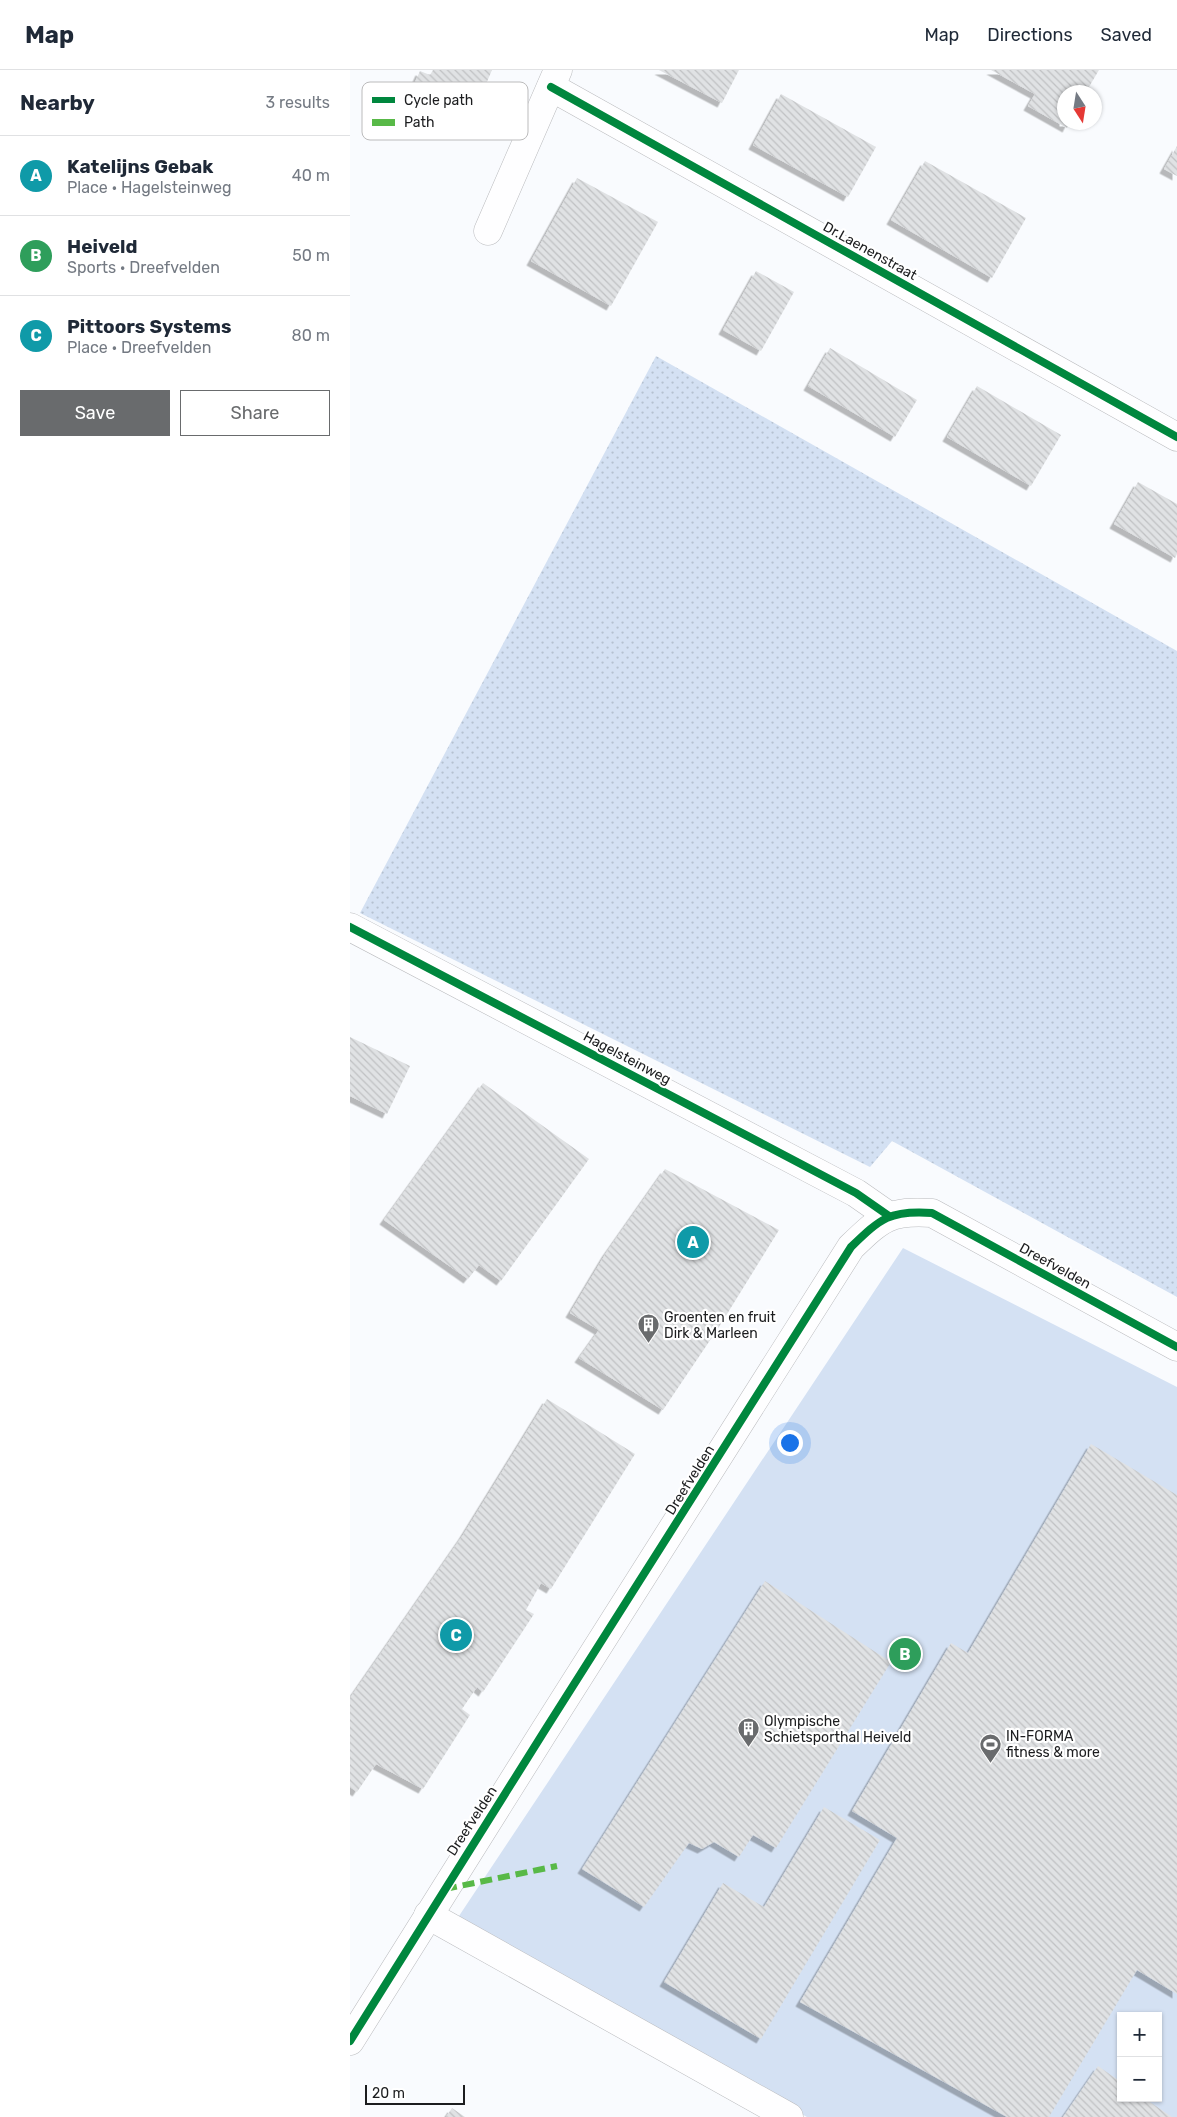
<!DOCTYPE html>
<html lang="en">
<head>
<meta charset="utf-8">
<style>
  :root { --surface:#fff; --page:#f6f6f7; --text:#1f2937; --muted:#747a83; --line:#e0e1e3; --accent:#696b6d }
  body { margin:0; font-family:Rubik,sans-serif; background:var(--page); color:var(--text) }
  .controls { position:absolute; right:15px; bottom:15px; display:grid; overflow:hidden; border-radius:0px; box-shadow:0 1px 4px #0004 }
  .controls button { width:45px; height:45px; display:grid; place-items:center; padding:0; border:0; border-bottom:1px solid var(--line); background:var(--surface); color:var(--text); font:25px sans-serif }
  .compass { position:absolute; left:707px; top:15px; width:45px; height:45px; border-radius:50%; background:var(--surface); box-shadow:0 1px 4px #0004; rotate:168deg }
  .scale { position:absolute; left:15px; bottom:12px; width:100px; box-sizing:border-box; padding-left:5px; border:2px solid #1c1d1f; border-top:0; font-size:14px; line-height:18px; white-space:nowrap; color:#1c1d1f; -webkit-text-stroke:4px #fff; paint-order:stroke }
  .you { position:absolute; left:439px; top:1372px; width:18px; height:18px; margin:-12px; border:4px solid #fff; border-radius:50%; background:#1a73e8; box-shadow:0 0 0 8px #1a73e833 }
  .badge { display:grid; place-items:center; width:32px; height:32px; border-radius:50%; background:var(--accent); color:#fff; font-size:16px; font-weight:700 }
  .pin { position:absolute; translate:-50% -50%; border:2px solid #fff; box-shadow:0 1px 5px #0006 }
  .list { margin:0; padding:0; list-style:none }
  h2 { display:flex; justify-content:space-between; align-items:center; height:65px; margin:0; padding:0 20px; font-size:21px }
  h2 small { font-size:16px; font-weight:400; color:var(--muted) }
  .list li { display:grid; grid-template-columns:32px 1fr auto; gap:15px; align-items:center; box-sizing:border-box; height:80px; padding:0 20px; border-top:1px solid var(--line) }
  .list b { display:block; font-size:19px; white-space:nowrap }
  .list p { margin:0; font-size:16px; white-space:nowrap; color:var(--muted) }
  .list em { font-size:16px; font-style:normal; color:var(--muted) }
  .actions { display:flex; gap:10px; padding:15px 20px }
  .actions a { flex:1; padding:11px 0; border:1px solid var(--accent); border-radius:0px; text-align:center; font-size:18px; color:var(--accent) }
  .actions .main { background:var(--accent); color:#fff }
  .map { position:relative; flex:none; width:827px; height:2047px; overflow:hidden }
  header { display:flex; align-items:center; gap:30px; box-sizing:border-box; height:70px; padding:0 25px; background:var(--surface); border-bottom:1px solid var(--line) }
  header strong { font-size:24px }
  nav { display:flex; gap:28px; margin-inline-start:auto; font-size:18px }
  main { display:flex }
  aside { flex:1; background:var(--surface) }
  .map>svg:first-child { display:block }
  .green { fill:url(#green-dots) }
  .pitch { fill:#d4e1f3; fill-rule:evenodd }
  .building { fill:url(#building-back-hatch); filter:url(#shadow) }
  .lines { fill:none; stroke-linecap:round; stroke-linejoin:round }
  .minor-casing { stroke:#babbbe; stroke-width:29 }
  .minor { stroke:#fefeff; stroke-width:28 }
  .quiet { stroke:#58b947; stroke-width:6; stroke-dasharray:12 6; stroke-linecap:butt }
  .cycleway-casing { stroke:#fff; stroke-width:11 }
  .cycleway { stroke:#00873e; stroke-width:8 }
  .labels { text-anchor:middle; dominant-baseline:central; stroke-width:4.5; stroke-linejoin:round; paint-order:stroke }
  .street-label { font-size:14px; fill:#1c1d1f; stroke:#fff }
  .poi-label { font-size:14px; fill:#1c1d1f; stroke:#fff; text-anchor:start }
  .key { fill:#fff; stroke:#bbbbbc; stroke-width:1 }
  .key-label { font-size:14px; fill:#1c1d1f }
</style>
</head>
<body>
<header>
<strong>Map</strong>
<nav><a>Map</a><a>Directions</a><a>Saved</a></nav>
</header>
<main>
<aside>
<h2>Nearby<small>3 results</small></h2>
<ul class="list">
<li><span class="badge" style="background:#0f9aa8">A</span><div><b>Katelijns Gebak</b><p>Place · Hagelsteinweg</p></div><em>40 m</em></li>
<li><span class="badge" style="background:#2e9e5b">B</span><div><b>Heiveld</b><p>Sports · Dreefvelden</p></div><em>50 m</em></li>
<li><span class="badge" style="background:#0f9aa8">C</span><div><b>Pittoors Systems</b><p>Place · Dreefvelden</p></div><em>80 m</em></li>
</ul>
<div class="actions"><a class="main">Save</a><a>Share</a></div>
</aside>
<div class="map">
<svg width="827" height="2047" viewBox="0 0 827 2047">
  <defs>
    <pattern id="green-dots" width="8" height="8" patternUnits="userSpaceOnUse" patternTransform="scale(1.25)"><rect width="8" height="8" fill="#d4e1f3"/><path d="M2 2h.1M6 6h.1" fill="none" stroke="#b5c1d0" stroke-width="1.8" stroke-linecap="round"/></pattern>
    <pattern id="building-back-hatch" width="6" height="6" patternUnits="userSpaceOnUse" patternTransform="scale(1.25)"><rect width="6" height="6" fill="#e0e2e4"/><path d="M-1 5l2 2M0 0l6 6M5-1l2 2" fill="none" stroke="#c0c1c3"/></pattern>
    <filter id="shadow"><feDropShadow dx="-4.5" dy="4.5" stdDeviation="0" flood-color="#0004"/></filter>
  </defs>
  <rect width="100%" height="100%" fill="#f9fbfe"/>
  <polygon class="green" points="306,286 827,581 827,1227 542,1071 520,1097 10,843"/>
  <path class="pitch" d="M553,1178l274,139v730h-370l-352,-195zM771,1946h37v82h-37z"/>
  <g class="building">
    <polygon points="83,0 142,0 116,61 55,34 70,1 80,5"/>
    <polygon points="309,0 389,0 372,33"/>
    <polygon points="641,0 749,0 736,22 714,22 714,52 720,52 717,58 678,36 685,24"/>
    <polygon points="431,24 526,77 498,127 403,75"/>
    <polygon points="827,76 827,106 814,99"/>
    <polygon points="575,91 676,148 642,208 541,150"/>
    <polygon points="227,108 308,152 261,236 181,191"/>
    <polygon points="406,201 444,222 411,281 373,260"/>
    <polygon points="480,278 567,330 545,367 458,316"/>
    <polygon points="627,316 711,365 681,416 597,367"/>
    <polygon points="788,412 827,434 827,484 825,488 764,454"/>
    <polygon points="0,967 60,996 37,1044 0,1026"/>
    <polygon points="133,1013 239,1089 151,1211 129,1195 118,1209 34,1150"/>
    <polygon points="315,1099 429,1160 369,1257 313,1340 229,1288 249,1260 220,1243 256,1183"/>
    <polygon points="197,1329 285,1384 201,1519 191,1513 176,1540 184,1544 133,1622 127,1617 112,1639 120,1645 73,1719 26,1694 7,1722 0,1717 0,1628 113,1465"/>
    <polygon points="741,1374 827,1425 827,1924 787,1900 699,2047 657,2047 450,1932 547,1768 502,1741 601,1573 618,1583"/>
    <polygon points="415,1511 541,1592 426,1778 403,1765 389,1787 364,1772 352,1779 339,1773 294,1837 232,1799"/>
    <polygon points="474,1737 530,1770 411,1969 314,1912 373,1813 414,1837"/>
    <polygon points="748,1996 771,2012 771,2028 794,2028 822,2047 713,2047"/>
    <polygon points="102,2038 115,2047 96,2047"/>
  </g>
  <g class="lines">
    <defs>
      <g id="minor">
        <polyline points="201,17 827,367"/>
        <polyline points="138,161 208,0"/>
        <polyline points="0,857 506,1123 539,1146"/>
        <polyline points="78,1845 439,2047"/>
        <path d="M0,1971c165,-266 334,-529 501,-794 30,-29 39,-37 81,-34l245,134"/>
      </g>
    </defs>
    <use href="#minor" class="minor-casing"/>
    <use href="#minor" class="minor"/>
    <polyline class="quiet" points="95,1819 207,1796"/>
    <defs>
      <g id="cycleway">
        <polyline points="201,17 827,367"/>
        <polyline points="0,857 506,1123 539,1146"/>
        <path d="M0,1971c165,-266 334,-529 501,-794 30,-29 39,-37 81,-34l245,134"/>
      </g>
    </defs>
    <use href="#cycleway" class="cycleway-casing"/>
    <use href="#cycleway" class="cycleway"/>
  </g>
  <defs>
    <symbol id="building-pin" viewBox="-11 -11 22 30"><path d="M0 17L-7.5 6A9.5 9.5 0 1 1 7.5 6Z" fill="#696b6d" stroke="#fff"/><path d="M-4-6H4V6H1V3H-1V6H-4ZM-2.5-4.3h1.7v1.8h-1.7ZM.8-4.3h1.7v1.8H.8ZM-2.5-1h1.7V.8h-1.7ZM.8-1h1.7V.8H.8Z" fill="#fff"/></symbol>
    <symbol id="stadium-pin" viewBox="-11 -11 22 30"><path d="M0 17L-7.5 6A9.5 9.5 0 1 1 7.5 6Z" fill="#696b6d" stroke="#fff"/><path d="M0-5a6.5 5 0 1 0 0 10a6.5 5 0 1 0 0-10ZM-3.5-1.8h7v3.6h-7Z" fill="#fff"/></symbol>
  </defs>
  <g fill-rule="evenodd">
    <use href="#building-pin" x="286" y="1242" width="25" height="34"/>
    <use href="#building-pin" x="386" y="1646" width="25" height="34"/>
    <use href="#stadium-pin" x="628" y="1662" width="25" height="34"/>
  </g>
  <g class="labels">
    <g class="street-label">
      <text transform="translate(520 181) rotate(29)">Dr.Laenenstraat</text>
      <text transform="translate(277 988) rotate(28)">Hagelsteinweg</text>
      <text transform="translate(705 1196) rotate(29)">Dreefvelden</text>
      <text transform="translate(340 1410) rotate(-58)">Dreefvelden</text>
      <text transform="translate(122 1751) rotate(-57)">Dreefvelden</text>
    </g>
    <g class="poi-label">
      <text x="314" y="1247">Groenten en fruit<tspan x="314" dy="16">Dirk &amp; Marleen</tspan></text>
      <text x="414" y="1651">Olympische<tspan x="414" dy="16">Schietsporthal Heiveld</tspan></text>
      <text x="656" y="1666">IN-FORMA<tspan x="656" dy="16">fitness &amp; more</tspan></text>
    </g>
  </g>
  <rect x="12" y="12" width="166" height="58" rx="8" class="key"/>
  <rect x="22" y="27" width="23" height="6" fill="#00873e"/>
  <rect x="22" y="49" width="23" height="7" fill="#58b947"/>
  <g class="key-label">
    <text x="54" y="35">Cycle path</text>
    <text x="54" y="57">Path</text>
  </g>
</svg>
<div class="controls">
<button>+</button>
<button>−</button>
</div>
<svg class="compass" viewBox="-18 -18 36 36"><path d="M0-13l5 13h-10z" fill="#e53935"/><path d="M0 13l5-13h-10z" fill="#747a83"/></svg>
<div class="scale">20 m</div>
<div class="you"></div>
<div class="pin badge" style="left:343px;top:1172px;background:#0f9aa8">A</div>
<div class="pin badge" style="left:555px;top:1584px;background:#2e9e5b">B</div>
<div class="pin badge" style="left:106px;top:1565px;background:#0f9aa8">C</div>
</div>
</main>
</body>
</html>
